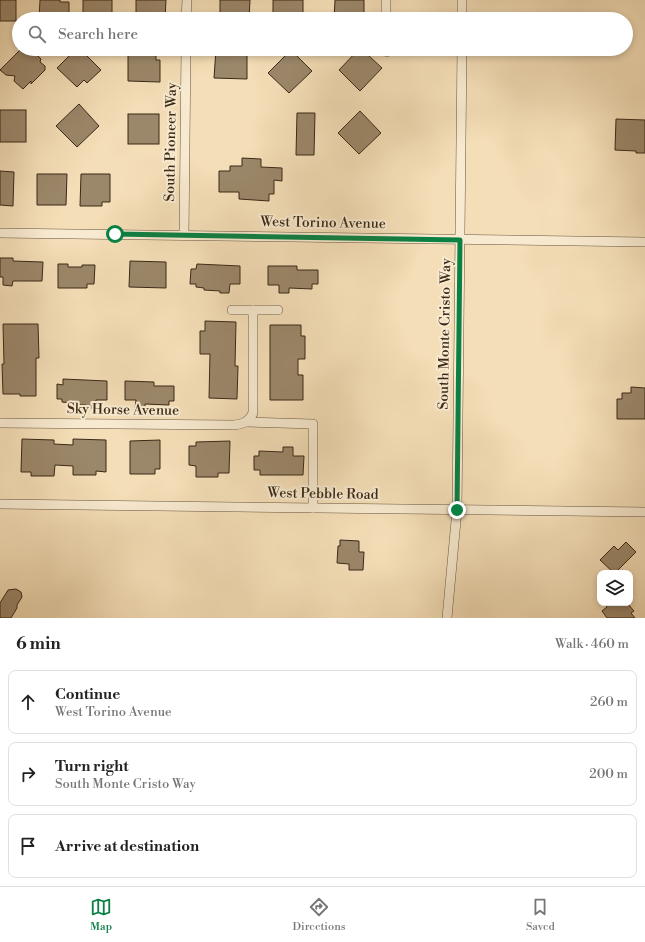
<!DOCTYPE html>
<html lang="en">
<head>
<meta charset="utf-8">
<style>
  :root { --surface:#fff; --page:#f2f2f2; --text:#222; --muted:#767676; --line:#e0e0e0; --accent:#0b8043 }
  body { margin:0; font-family:"Libre Bodoni",serif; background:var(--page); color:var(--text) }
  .controls { position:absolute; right:12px; bottom:12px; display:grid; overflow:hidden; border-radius:8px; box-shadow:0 2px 6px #0003 }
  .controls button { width:36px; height:36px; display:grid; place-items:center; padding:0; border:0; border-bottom:1px solid var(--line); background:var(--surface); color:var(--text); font:20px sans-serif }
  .stop { position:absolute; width:12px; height:12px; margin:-9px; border:3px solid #0b8043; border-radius:50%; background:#fff }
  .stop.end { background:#0b8043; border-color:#fff; box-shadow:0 1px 4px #0008 }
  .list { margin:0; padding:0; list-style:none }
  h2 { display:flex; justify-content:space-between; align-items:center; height:52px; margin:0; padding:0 16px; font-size:17px }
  h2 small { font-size:13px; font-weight:400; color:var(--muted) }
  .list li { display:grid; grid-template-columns:26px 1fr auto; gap:12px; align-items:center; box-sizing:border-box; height:64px; margin:0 8px 8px; padding:0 8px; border:1px solid var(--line); border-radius:8px }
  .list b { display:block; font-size:15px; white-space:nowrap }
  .list p { margin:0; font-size:13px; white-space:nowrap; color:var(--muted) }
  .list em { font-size:13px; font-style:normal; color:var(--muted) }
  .icon { flex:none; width:22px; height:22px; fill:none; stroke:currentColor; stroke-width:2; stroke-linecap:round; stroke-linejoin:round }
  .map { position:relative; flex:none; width:645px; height:618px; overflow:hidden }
  .search { position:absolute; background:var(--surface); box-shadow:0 2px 6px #0003; left:12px; right:12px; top:12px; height:44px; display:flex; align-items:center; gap:10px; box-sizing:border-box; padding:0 14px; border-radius:22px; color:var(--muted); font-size:15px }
  .sheet { height:268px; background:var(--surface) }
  nav { display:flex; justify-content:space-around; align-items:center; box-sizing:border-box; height:56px; border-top:1px solid var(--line); background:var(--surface); font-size:11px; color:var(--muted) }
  nav a { display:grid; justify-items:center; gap:2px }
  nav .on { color:var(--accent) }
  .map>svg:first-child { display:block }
  .building { fill:#9b876a; stroke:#3a2917 }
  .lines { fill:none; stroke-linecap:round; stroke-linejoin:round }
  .minor-casing { stroke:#68563f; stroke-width:10 }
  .minor { stroke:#f8ead0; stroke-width:9 }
  .route { stroke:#0b8043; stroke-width:5 }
  .labels { text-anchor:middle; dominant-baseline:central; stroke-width:4; stroke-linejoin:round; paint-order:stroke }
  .street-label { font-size:14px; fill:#3a2917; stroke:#f8ead0 }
</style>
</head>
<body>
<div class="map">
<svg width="645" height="618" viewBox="0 0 645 618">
  <rect width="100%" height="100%" fill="#f4deb7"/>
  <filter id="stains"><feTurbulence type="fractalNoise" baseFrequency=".005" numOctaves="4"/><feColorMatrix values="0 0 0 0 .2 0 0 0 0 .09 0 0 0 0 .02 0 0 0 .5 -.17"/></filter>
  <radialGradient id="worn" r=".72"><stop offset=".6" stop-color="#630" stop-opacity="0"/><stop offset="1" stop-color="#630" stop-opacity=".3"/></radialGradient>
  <g class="building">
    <rect x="0" y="0" width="16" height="21"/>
    <polygon points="40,0 60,0 60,2 69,2 69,19 39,19"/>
    <rect x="83" y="0" width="29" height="19"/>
    <polygon points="136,0 166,0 165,19 136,19"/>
    <polygon points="220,0 250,0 249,19 220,19"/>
    <rect x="273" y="0" width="30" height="19"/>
    <polygon points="335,0 364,0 364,19 334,19"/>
    <polygon points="21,49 27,49 31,53 36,54 41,59 40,62 45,66 45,70 31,84 31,81 23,89 14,81 15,76 6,75 0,70"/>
    <polygon points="76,49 80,49 101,70 87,83 84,80 77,87 57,68"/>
    <polygon points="216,49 247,49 247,79 214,78"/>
    <polygon points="359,49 366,49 370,53 368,55 382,68 360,91 339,70"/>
    <polygon points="291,50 312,71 289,93 268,73"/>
    <polygon points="128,52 156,52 156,60 160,60 160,82 128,81"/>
    <polygon points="79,104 99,126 77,147 56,126"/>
    <rect x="0" y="110" width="26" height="32"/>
    <polygon points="360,111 381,133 359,154 338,133"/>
    <polygon points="297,113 315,113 314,155 296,155"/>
    <rect x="128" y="114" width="31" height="30"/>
    <polygon points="616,119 645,120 645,153 636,153 636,151 615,150"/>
    <polygon points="242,158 261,159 261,167 282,168 282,181 274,180 274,194 269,194 269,201 239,199 239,192 219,192 219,171 230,171 230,166 242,166"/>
    <polygon points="0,171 14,172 13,206 0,205"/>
    <polygon points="37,174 67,174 66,205 37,205"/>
    <polygon points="81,174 110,174 110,202 102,202 102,206 80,206"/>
    <polygon points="0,258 13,258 13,261 43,262 42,281 13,281 12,286 3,285 3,277 0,277"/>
    <polygon points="130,261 166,262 166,288 129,287"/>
    <polygon points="58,264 68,264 68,267 82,267 82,265 95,265 94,284 87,284 87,288 58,288"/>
    <polygon points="197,264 240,266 240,284 230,284 229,293 220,293 220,291 204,290 204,288 196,287 196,284 190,284 191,269 196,269"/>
    <polygon points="268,266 297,266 297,270 318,270 318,284 312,284 312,289 289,288 289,293 279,293 279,285 268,285"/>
    <polygon points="205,321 236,322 235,366 238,366 237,399 209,398 210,354 200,354 200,331 205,331"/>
    <polygon points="3,324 38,324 39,358 36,358 36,396 20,396 20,394 3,394 2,364 4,364"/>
    <polygon points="270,325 301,325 301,336 305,336 305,359 298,359 298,375 303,375 303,400 270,400"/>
    <polygon points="63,379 107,381 107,400 96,400 96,408 86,408 86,405 71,405 71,403 62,402 62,399 57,399 57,384 63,385"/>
    <polygon points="125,381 154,382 154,386 174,386 174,401 169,401 169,405 145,404 145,409 135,409 136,400 125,400"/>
    <polygon points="631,387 645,388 645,419 617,419 617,399 622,399 622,393 631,393"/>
    <polygon points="22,439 54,440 54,444 73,445 73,439 106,440 106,472 96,471 96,475 73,475 73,466 55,465 54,476 31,476 31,472 21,472"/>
    <polygon points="160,440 160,469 155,469 155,474 130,474 130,441"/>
    <polygon points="230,441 229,473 218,473 218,477 196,477 196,466 189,465 189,446 196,446 196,442"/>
    <polygon points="283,447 293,447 293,456 304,456 303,475 260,475 260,470 254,470 254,456 259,456 259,451 283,452"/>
    <polygon points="340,540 359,541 359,552 364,552 363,570 349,570 349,564 337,563 338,546 340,546"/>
    <polygon points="626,542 636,552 615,573 614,573 600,560 614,546 618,550"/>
    <polygon points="16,589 21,592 22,597 17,605 17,608 11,618 0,618 0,603 8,590"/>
    <polygon points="604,603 627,603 634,611 631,613 635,618 607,618 602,611 607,607"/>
  </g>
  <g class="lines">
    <defs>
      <g id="minor">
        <polyline points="386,0 386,19"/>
        <polyline points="186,19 187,0"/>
        <polyline points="462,19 462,0"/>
        <polyline points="387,49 387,52"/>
        <polyline points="0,233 645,242"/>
        <polyline points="184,235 186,49"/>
        <polyline points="232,310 278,310"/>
        <polyline points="246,422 313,424 313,508"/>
        <path d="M0,423l234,2c9,-1 15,-3 19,-12v-103"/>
        <polyline points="0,504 645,512"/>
        <polyline points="447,618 457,510 462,49"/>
      </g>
    </defs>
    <use href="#minor" class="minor-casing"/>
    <use href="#minor" class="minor"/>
  </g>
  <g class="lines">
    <polyline class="route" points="115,234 460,240 457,510"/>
  </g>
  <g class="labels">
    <g class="street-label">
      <text transform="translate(171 142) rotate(-89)">South Pioneer Way</text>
      <text transform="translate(323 223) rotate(1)">West Torino Avenue</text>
      <text transform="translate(445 334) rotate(-89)">South Monte Cristo Way</text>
      <text transform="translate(123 410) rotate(1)">Sky Horse Avenue</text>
      <text transform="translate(323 494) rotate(1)">West Pebble Road</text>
    </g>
  </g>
  <rect width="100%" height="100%" filter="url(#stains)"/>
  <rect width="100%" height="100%" fill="url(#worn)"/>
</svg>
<div class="controls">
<button><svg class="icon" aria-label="layers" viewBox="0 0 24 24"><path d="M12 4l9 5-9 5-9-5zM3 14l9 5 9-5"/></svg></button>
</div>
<div class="stop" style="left:115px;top:234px"></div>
<div class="stop end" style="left:457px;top:510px"></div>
<div class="search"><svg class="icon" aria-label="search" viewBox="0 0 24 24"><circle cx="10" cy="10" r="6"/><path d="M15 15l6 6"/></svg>Search here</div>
</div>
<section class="sheet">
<h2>6 min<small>Walk · 460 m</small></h2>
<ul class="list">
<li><svg class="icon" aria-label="ahead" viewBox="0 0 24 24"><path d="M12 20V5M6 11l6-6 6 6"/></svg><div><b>Continue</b><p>West Torino Avenue</p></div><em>260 m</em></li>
<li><svg class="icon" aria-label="right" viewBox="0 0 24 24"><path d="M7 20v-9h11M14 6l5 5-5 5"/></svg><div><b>Turn right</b><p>South Monte Cristo Way</p></div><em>200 m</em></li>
<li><svg class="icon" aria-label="arrive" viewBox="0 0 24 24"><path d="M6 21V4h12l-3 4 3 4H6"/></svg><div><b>Arrive at destination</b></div></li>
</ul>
</section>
<nav>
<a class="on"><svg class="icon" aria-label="map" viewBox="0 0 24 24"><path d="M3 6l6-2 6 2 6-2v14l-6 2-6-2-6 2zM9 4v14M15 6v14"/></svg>Map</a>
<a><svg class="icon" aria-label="directions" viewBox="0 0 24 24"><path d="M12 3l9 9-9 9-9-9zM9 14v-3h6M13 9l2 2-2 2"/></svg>Directions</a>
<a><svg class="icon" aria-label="saved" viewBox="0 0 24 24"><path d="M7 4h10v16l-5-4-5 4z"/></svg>Saved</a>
</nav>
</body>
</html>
